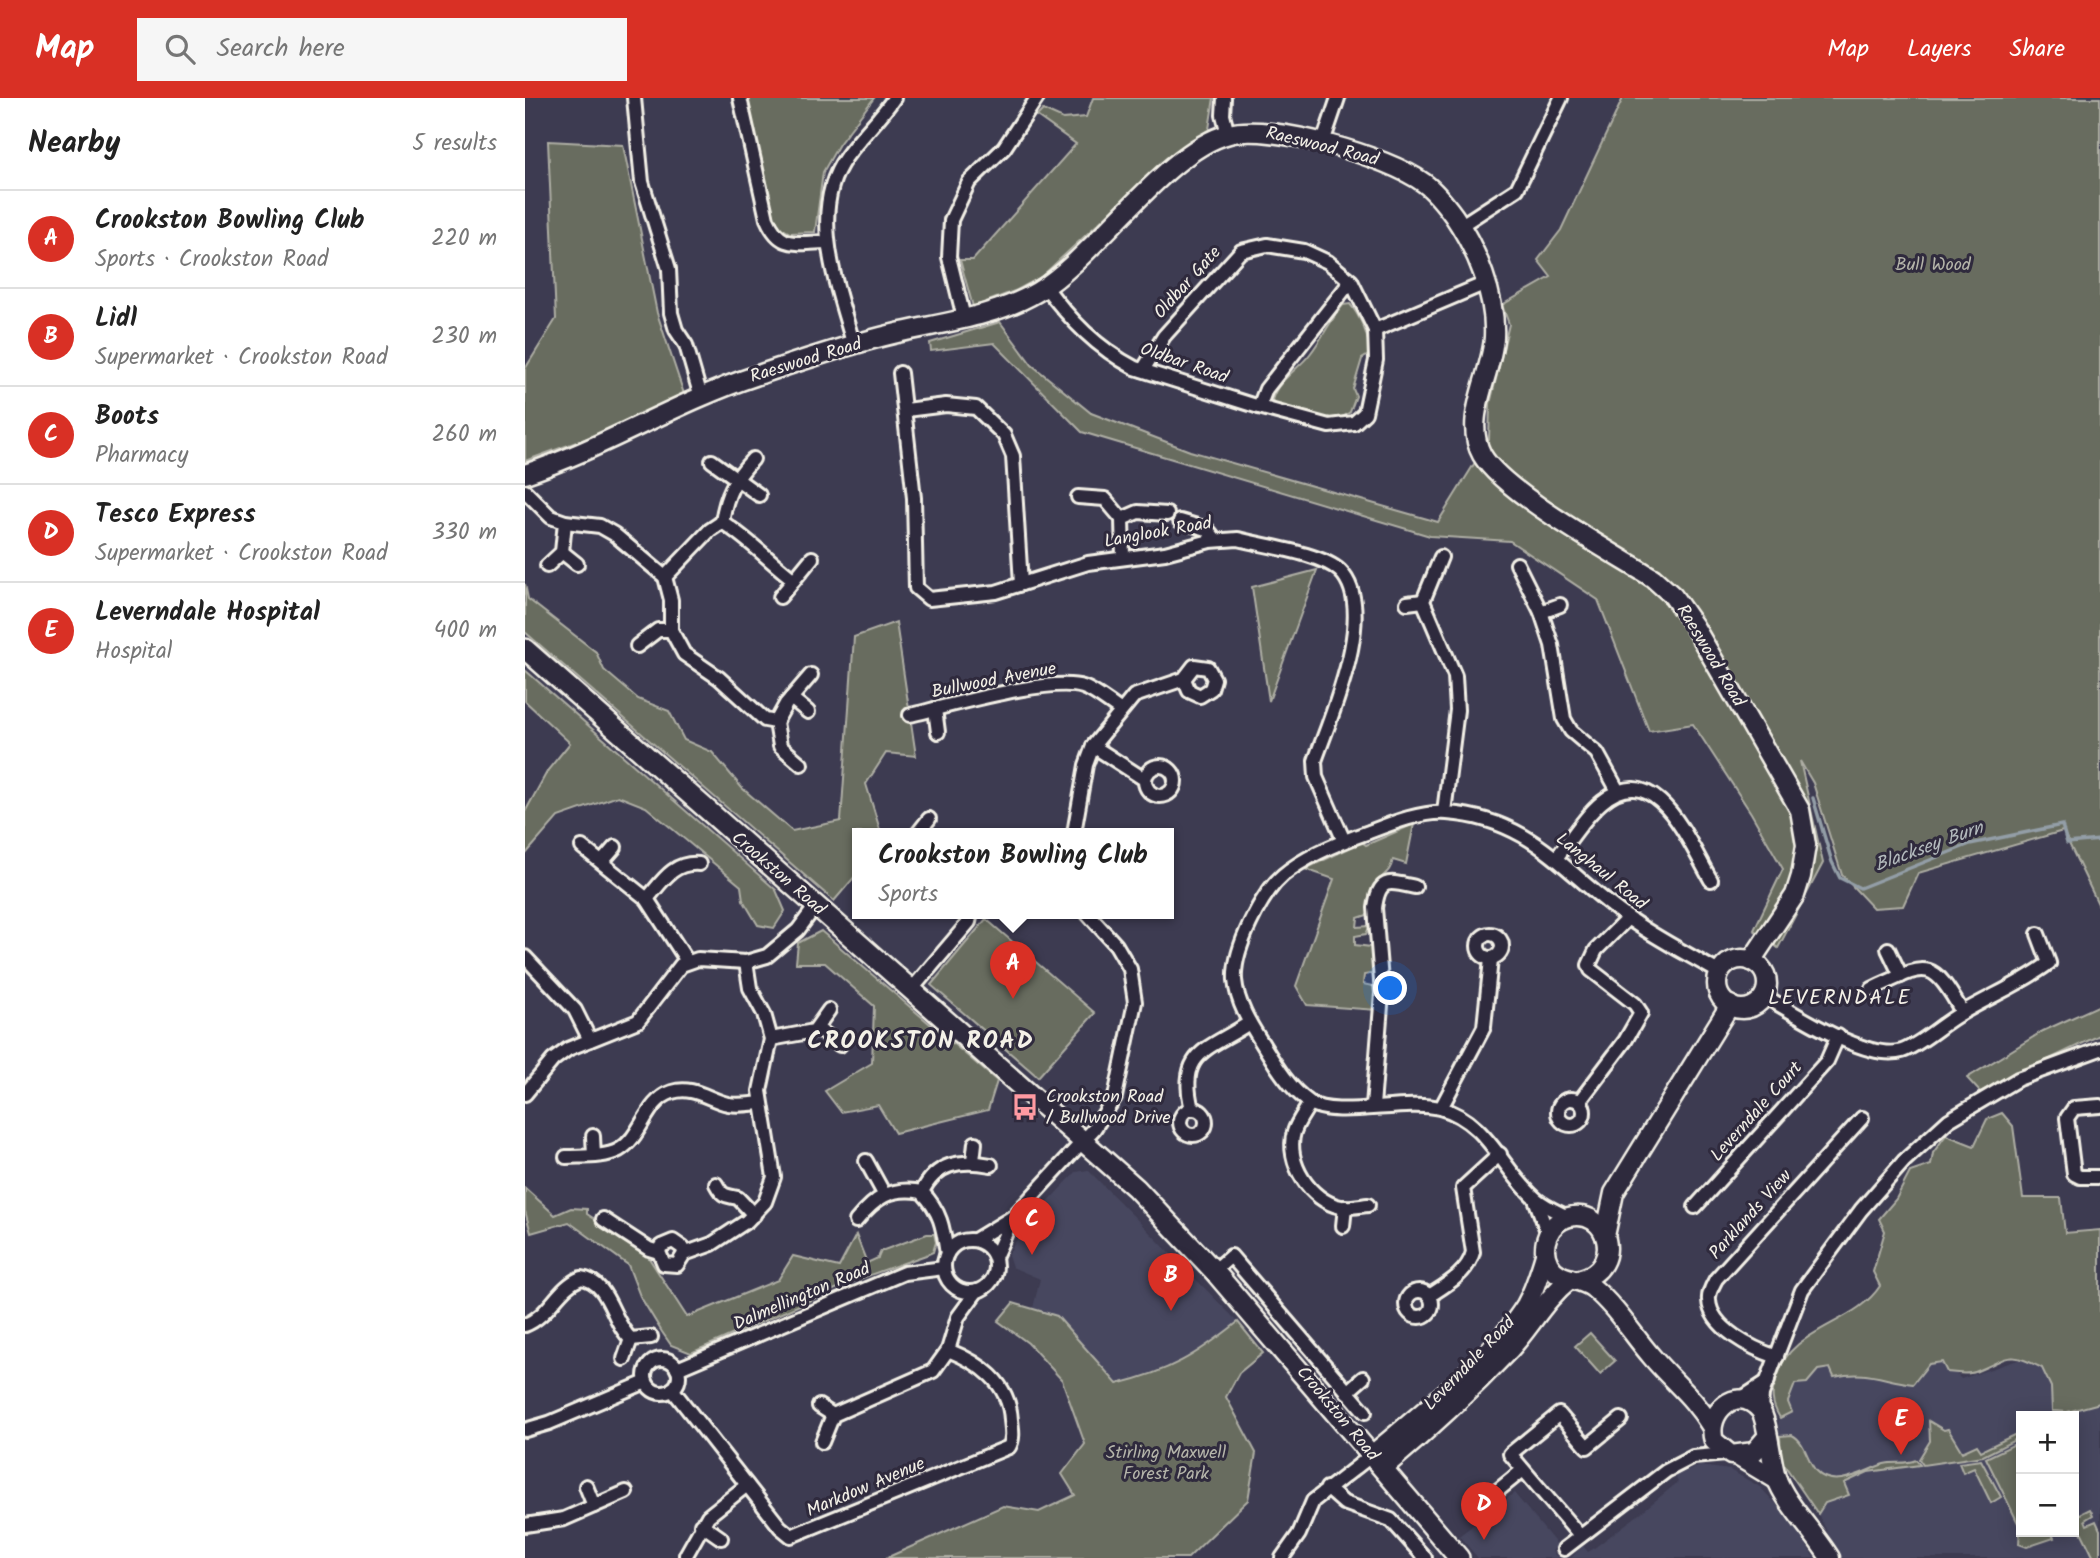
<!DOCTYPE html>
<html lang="en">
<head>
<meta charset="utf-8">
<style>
  :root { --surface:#fff; --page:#f6f6f6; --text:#222; --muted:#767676; --line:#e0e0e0; --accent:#d93025 }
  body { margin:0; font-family:Kalam,sans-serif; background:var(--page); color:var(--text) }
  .controls { position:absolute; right:21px; bottom:21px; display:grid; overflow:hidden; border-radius:0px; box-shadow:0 4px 18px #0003 }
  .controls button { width:63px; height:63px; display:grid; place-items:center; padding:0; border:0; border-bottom:2px solid var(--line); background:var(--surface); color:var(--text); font:35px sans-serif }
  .you { position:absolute; left:866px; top:891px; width:24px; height:24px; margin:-18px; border:5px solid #fff; border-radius:50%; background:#1a73e8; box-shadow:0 0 0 10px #1a73e833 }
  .badge { display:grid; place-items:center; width:46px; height:46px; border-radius:50%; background:var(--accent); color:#fff; font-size:23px; font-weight:700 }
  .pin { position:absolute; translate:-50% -58px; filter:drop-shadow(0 2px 4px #0008) }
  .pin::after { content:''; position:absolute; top:37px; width:24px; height:21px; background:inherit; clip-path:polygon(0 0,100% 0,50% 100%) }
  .popup { position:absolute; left:327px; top:730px; width:322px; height:91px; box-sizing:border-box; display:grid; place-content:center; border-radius:0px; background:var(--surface); filter:drop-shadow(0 2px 5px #0005); font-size:23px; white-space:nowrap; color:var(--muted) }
  .popup b { font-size:26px; color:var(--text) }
  .popup::after { content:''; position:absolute; left:50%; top:100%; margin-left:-14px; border:14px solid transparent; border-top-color:var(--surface) }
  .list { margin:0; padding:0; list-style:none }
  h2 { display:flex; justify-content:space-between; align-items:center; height:91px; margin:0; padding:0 28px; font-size:30px }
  h2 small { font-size:23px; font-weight:400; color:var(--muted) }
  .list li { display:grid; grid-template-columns:46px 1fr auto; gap:21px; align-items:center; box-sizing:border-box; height:98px; padding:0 28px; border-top:2px solid var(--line) }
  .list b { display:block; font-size:26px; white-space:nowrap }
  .list p { margin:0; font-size:23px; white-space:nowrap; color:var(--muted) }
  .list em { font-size:23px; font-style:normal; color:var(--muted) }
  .icon { flex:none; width:38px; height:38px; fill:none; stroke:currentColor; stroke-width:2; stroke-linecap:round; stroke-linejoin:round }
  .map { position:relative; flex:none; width:1575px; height:1460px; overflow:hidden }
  header { display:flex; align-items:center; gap:42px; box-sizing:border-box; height:98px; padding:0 35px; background:var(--accent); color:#fff }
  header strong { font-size:33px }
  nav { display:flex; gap:38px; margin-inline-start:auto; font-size:24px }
  .search { width:490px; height:63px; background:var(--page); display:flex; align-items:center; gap:18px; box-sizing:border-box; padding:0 24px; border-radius:0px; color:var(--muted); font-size:26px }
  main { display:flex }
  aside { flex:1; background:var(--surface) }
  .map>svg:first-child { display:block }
  .built { fill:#47475f; fill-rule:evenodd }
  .green { fill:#686c5f; stroke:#aeaea4; stroke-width:2 }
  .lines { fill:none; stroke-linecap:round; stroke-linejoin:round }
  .stream { stroke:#939ea7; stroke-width:3.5 }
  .street-casing { stroke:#f4f1e8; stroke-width:18 }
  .secondary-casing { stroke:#f4f1e8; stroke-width:23 }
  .primary-casing { stroke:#f4f1e8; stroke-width:24 }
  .street { stroke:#2f2a3d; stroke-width:12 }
  .secondary { stroke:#2f2a3d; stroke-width:18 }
  .primary { stroke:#2f2a3d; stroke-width:19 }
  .labels { text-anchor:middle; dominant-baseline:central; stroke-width:6; stroke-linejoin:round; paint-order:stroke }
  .street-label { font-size:18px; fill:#f4f1e8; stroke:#2f2a3d }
  .park-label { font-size:18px; fill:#b5b5aa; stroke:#2f2a3d }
  .poi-label { font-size:18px; fill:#f4f1e8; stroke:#2f2a3d; text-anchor:start }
  .water-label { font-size:19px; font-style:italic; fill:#b3babd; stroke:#2f2a3d }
  .quarter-label { font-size:21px; letter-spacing:2px; fill:#f4f1e8; stroke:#2f2a3d }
  .district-label { font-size:24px; font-weight:bold; letter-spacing:2px; fill:#f4f1e8; stroke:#2f2a3d }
</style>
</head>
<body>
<header>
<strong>Map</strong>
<div class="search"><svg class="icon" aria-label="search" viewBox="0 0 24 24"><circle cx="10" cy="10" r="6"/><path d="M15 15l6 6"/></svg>Search here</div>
<nav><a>Map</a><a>Layers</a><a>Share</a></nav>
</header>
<main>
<aside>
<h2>Nearby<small>5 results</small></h2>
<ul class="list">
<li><span class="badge">A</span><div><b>Crookston Bowling Club</b><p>Sports · Crookston Road</p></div><em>220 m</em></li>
<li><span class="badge">B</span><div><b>Lidl</b><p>Supermarket · Crookston Road</p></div><em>230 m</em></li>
<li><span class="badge">C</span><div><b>Boots</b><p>Pharmacy</p></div><em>260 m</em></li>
<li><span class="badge">D</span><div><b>Tesco Express</b><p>Supermarket · Crookston Road</p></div><em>330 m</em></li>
<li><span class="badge">E</span><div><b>Leverndale Hospital</b><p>Hospital</p></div><em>400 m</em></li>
</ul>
</aside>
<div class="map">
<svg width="1575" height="1460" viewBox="0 0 1575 1460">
  <rect width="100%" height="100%" fill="#3d3b51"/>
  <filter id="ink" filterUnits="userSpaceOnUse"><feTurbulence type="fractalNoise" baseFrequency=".0143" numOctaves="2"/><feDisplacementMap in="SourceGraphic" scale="14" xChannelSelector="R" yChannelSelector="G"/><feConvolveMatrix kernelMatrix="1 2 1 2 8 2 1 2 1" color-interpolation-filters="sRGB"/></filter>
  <g filter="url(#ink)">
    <g class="built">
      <polygon points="563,1072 713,1224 683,1248 639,1274 592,1286 533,1218 508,1210 515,1181 487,1169 483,1157 499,1129 551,1074"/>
      <path d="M1417,1260l19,21 57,-19 22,3 60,26v169h-259l-23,-44 -37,-54 -3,-50 4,-39zM1496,1318h53v116h-53z"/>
      <polygon points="1175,1368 1205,1372 1235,1389 1267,1423 1289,1460 1046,1460 1058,1448 1063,1454 1068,1451 1113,1417 1153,1384 1150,1378"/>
      <polygon points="989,1395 1033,1448 1027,1453 1033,1460 953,1460 934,1438"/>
    </g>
    <g class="green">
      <polygon points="224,0 349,0 314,46 298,74 290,134 265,135 251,127 222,3"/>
      <polygon points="568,0 689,0 684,31 639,64 516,179 492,192 448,209 435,162 448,162 551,46 512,18 518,12 538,21 561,19"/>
      <polygon points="1098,0 1575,0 1575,810 1538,733 1393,775 1378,808 1348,810 1317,777 1288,685 1275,663 1298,765 1253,850 1229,832 1258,771 1226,715 1168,626 1124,633 1073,502 985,443 905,438 557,334 469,245 406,253 405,245 475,224 507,267 566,315 665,353 913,424 964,342 965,306 984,226 977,207 1026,179 1013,162 1036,132"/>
      <polygon points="23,43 98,47 132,215 159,296 79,334 0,363 0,271 31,221"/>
      <path d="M825,206c11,13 19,33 20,50l-8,5 -9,30 3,7 -6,16 -15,10 -57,-16 -6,-6c6,-21 27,-31 38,-46 13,-17 19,-32 33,-49z"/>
      <polygon points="792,472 744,603 727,489"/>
      <polygon points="0,486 3,501 71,554 79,572 113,601 144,613 159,642 187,654 217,690 267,733 316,723 329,539 371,524 391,658 361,655 341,686 356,735 332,735 332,776 309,803 0,534"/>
      <polygon points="0,572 251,792 260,813 249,830 233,827 218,802 216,788 121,709 93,698 33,719 0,757 0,714 23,672 45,645 0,603"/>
      <path d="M889,726l-8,40 -13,-4c-4,15 -9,12 -16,24 -5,9 -5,20 -7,30l-12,4 -1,9 13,-1 -4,8 -11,2v9l16,2 5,26 -12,2 -1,9 14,3v23l-70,-5 -11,-19 38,-107 -29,-10 57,-27 4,3z"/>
      <polygon points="461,821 570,915 513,979 406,887"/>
      <polygon points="296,833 472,983 463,1012 370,1035 353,1007 316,1014 300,993 347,965 349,908 300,865 271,865 273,845"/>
      <polygon points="1575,907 1575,937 1455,994 1442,980 1518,933"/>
      <path d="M1477,1015l11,13 10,72h38l4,35 35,-3v173l-33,9 -15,-1 -1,-24 -9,-19c-37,-19 -33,-9 -67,4 -8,3 -20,1 -28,0l-5,-10 -13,2 -16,20c-32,-4 -45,-14 -79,-7l-4,-9 -12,2 -11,13 -12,1 -7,18 4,10 -12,6c-9,-15 -9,-24 -4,-41 15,-50 79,-52 104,-91l-7,-14 12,-41 -6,-12 17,-20 14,-27 21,-7 2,-12 13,-18 28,11 13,-27z"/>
      <polygon points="0,1090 30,1117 46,1110 62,1111 62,1116 120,1154 162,1219 253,1182 268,1158 314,1169 331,1137 342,1165 353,1160 356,1153 402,1136 409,1136 411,1144 408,1154 401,1157 331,1182 166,1255 146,1247 137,1234 115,1198 103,1167 44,1124 6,1135 0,1113"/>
      <path d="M488,1205l44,13 60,68c53,-13 78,-28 121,-62l25,31 -24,20 -13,24 30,56 -8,47 -60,58h-302l117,-52 36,6 36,-17 -13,-21 23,-30 -23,-64 -34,-37 -30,-22z"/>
      <polygon points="1065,1235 1090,1263 1075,1276 1050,1248"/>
      <polygon points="1404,1323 1419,1332 1423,1331 1437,1354 1452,1347 1456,1353 1493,1335 1496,1339 1458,1358 1398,1367 1394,1361 1405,1343"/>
      <path d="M1267,1337c13,6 15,25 24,36 18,20 49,-1 68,-7 11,-3 20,1 32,-4l4,5 -52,7 -24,11 5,12 -24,8 -7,11 -37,-54 -1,-24z"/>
      <polygon points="1496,1343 1496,1434 1526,1434 1529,1440 1502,1449 1494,1446 1495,1429 1461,1360"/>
      <polygon points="1456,1362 1476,1399 1466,1405 1449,1370 1438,1375 1434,1365"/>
      <polygon points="1565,1411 1568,1417 1560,1422 1562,1427 1571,1423 1575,1432 1575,1460 1569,1460 1549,1419"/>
    </g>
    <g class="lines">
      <polyline class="stream" points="1288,700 1307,764 1315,780 1335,790 1445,746 1537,727 1542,745 1575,742"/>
      <defs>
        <g id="street">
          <polyline points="109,0 117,84 144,171 146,215 151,232 161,247 176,299"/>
          <path d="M215,0l27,121c14,32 30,23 60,23"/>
          <polyline points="699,0 698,17 703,36"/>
          <polyline points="797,47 813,0"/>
          <polyline points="935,128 992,91 1036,0"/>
          <path d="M520,188c25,34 52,62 90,82l124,39 7,-18 85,-108"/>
          <polyline points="439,220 424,159 426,122 444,84 479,50 512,0"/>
          <polyline points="850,232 961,185"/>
          <path d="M329,248c-16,-57 -47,-135 -8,-189 15,-21 34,-38 48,-59"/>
          <polyline points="618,272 639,238 716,153 742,147 779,153 803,164 826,183 850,232 851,262 840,315 829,325 804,328 734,309"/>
          <path d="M375,275l14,125 2,90 13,11 67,-7 92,-29 77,-10 45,-12 28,-2c26,7 83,14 102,32 39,38 -10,147 -25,190l1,16 28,64"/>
          <polyline points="381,312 421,307 451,310 479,337 488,358 496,486"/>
          <polyline points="187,363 234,397"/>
          <polyline points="0,393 26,419 40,424 75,428 89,436 140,479 146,502 146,532 159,556 194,580 240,622 251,624 261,606 286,577"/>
          <polyline points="553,399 580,401 597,421 598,459"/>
          <polyline points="597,421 613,414 642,416"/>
          <polyline points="655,423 682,431 691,442"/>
          <path d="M197,424c4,-27 12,-43 31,-63"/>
          <polyline points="37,454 52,466"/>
          <polyline points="916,459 898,503 930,578 932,612 919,714"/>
          <polyline points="992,466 1016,514 1027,547 1039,621 1046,633 1072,655 1093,693"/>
          <polyline points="22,468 37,454 40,424"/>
          <path d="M140,479l45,-47 12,-8c27,17 47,39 72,58"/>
          <polyline points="255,499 287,460"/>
          <polyline points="882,505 898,503"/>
          <polyline points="1016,514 1035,507"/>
          <polyline points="112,548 133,532 146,532"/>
          <polyline points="266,600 283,614"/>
          <polyline points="410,611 413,634"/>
          <path d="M385,617c37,-8 140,-39 173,-28 12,4 26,16 37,23"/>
          <polyline points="251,624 255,648 276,666"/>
          <polyline points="568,648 619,681"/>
          <circle cx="635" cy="683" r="15"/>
          <polyline points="393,735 404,721"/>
          <polyline points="549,735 561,667 568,648 609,598 659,581 669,568 683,570 689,581 686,591 675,598 664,593 659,581"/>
          <polyline points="57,749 122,801 162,863"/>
          <path d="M1032,759c14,-18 28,-41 45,-55 55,-46 87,42 109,78"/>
          <polyline points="77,764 90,749"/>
          <path d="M122,801c16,-19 26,-37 52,-35"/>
          <circle cx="965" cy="848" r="12"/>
          <polyline points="1363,851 1376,878"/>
          <polyline points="0,859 50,912 65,942"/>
          <polyline points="387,891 444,824 446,815"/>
          <path d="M1347,891c54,-25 59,-33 90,23"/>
          <path d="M1239,898c31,17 103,66 138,55 18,-6 40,-27 58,-37 30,-18 61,-30 89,-51l-11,-29"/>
          <polyline points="293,931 315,947"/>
          <polyline points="246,941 289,933 304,912"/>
          <polyline points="0,996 28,962 43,951 113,923 156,867 173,861 221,864 242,858 273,832 290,809"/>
          <circle cx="1046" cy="1014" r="13"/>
          <polyline points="1054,1004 1100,943 1116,915 1110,906 1066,872 1064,867 1071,852 1103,820"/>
          <path d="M785,1005c-5,9 -13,19 -16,29 -9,30 16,69 47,75 8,1 18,-1 27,-2"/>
          <path d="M848,1008l9,-113 -7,-85c4,-31 14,-27 40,-21"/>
          <polyline points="1575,1008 1549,1010 1542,1020 1549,1076 1555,1079 1575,1079"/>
          <polyline points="916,1010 959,929 966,861"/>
          <circle cx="668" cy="1024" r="13"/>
          <path d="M667,1011c-15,-58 17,-59 57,-86"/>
          <polyline points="68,1038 69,1058"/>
          <path d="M41,1059c17,-1 38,1 53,-7 24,-14 26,-49 53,-58 21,-7 37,8 56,12 11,2 22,0 32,-1"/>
          <polyline points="341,1063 359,1096"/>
          <polyline points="448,1063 450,1045"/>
          <path d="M191,1086c7,13 9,11 22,14l16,17"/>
          <path d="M397,1094c14,-29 38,-33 69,-27"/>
          <polyline points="1010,1101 1023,1136"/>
          <polyline points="1170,1109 1302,963 1313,938"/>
          <path d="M1043,1119c-10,-5 -23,-10 -32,-18 -34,-29 -48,-78 -96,-91 -36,-9 -107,12 -131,-6 -21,-15 -34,-38 -47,-59 -12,-19 -25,-40 -27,-63 -2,-30 26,-86 48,-105 24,-20 57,-33 86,-43 23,-9 53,-21 78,-19 86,6 118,61 181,105 29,21 62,37 92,55"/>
          <polyline points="78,1121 124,1151 134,1154"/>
          <path d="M331,1123c19,-23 35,-35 66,-29 19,20 21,35 25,62"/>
          <polyline points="818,1128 820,1109"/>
          <circle cx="445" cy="1168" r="26"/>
          <polyline points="450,1142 488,1119"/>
          <polyline points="159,1156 158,1150 148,1143 136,1148 134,1154 139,1166 152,1167 159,1156 187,1146 222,1123 240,1104 249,1079 235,993 246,941 239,916 225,890 221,864"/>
          <polyline points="470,1159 488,1119 569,1031 590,999 610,904 605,871 591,847 562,815"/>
          <polyline points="689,1173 706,1158 840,1314"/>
          <circle cx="894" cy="1206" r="13"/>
          <path d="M904,1198c17,-11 39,-23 44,-44l-10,-64 37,-34"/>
          <path d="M0,1227c24,-9 33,-38 56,-47 29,3 31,45 50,61l20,-2"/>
          <path d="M1252,1259c-24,-8 -67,-29 -68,-57 -1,-7 4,-15 7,-21l146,-161"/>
          <polyline points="99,1261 106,1241"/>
          <circle cx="137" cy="1278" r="17"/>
          <polyline points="152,1271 379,1175 419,1170"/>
          <path d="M147,1291l108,138 11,9 218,-89c5,-9 3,-18 2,-27 -2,-38 -31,-57 -63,-70"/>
          <polyline points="822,1294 838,1280"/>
          <polyline points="1214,1302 1243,1283"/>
          <polyline points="294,1308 308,1317"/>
          <polyline points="1236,1312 1237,1296 1277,1192 1336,1112 1379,1063 1424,1022 1493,981 1575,951"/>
          <polyline points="0,1332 24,1325 121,1284"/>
          <polyline points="297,1344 308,1317 408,1273 423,1252 433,1219 452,1193"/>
          <polyline points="61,1388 69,1408"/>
          <polyline points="802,1390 819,1405 866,1422 900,1460"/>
          <polyline points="966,1398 998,1372"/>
          <polyline points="176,1426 196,1440"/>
          <polyline points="0,1427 39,1421 101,1394"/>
          <polyline points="1055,1438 985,1356 1034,1316 1062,1349 1096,1321"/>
          <polyline points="1039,1451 1141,1373 1168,1359 1201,1356"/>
          <polyline points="161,1457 183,1418 222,1387"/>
          <polyline points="757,1460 774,1436 788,1403 847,1357"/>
        </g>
        <g id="secondary">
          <path d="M0,376c79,-26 151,-72 230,-98 45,-15 91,-31 138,-42 47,-11 102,-17 144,-42 61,-37 128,-142 192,-158 43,-11 158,22 195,49 11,8 22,22 30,33 23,34 42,80 40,121 -2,37 -32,82 -12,118 22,38 130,97 171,123l20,18 21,30 106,184 6,35 -5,31 -6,19 -44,66"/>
          <circle cx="1217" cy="886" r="25"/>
          <polyline points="1080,1138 1089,1095 1205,907"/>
          <path d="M1056,1181c43,-11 28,-72 -12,-62 -20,5 -30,29 -20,47 10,18 30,13 44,24 24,20 39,46 59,69 21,25 42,40 59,69"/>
          <path d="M1241,1340l-12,14 -23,3 -17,-14c-9,-28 23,-58 46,-31 7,8 11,51 16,67 9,26 39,56 54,81"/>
          <path d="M847,1357c47,-40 122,-98 154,-150 9,-16 14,-33 19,-50"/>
          <polyline points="1212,1358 1252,1382"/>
          <path d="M858,1370c44,-37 87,-77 127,-119 21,-23 35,-50 60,-70"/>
        </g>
        <polyline id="primary" points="0,551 611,1090 689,1173 934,1460"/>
      </defs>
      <use href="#street" class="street-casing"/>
      <use href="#secondary" class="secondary-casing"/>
      <use href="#primary" class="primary-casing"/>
      <use href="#street" class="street"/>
      <use href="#secondary" class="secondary"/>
      <use href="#primary" class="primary"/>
    </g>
  </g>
  <defs>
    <symbol id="bus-bare" viewBox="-9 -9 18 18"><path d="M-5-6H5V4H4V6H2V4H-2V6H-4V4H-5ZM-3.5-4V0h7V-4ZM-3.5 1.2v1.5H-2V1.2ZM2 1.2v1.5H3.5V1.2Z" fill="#ff9aa2" stroke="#2f2a3d" stroke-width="2.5" paint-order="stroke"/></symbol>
  </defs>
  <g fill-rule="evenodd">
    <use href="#bus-bare" x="481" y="990" width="38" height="38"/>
  </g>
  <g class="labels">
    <g class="street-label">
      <text transform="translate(797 49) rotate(14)">Raeswood Road</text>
      <text transform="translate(663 185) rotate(-48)">Oldbar Gate</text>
      <text transform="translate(281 263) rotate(-17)">Raeswood Road</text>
      <text transform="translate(659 266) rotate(19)">Oldbar Road</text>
      <text transform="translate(633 435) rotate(-10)">Langlook Road</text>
      <text transform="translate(1185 558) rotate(59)">Raeswood Road</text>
      <text transform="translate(469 583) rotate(-11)">Bullwood Avenue</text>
      <text transform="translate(1076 774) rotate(39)">Langhaul Road</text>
      <text transform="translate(253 776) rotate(41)">Crookston Road</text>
      <text transform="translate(1232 1014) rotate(-48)">Leverndale Court</text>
      <text transform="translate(1226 1117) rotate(-48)">Parklands View</text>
      <text transform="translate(277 1199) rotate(-23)">Dalmellington Road</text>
      <text transform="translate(945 1266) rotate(-46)">Leverndale Road</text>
      <text transform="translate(812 1316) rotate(50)">Crookston Road</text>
      <text transform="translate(341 1390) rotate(-23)">Markdow Avenue</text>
    </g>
    <g class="park-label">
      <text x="1408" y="167">Bull Wood</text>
      <text x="641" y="1355">Stirling Maxwell<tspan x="641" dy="21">Forest Park</tspan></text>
    </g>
    <g class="poi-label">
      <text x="521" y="999">Crookston Road<tspan x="521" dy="21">/ Bullwood Drive</tspan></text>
    </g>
    <g class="water-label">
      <text transform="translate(1404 749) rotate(-20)">Blacksey Burn</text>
    </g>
    <g class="quarter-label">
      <text x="1315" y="900">LEVERNDALE</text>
    </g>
    <g class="district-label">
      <text x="396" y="943">CROOKSTON ROAD</text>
    </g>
  </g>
</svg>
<div class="controls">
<button>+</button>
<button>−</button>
</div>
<div class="you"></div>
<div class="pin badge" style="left:488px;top:901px">A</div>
<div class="popup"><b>Crookston Bowling Club</b>Sports</div>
<div class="pin badge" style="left:646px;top:1213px">B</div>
<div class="pin badge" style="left:507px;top:1157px">C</div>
<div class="pin badge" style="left:959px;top:1442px">D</div>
<div class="pin badge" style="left:1376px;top:1357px">E</div>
</div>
</main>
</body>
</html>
